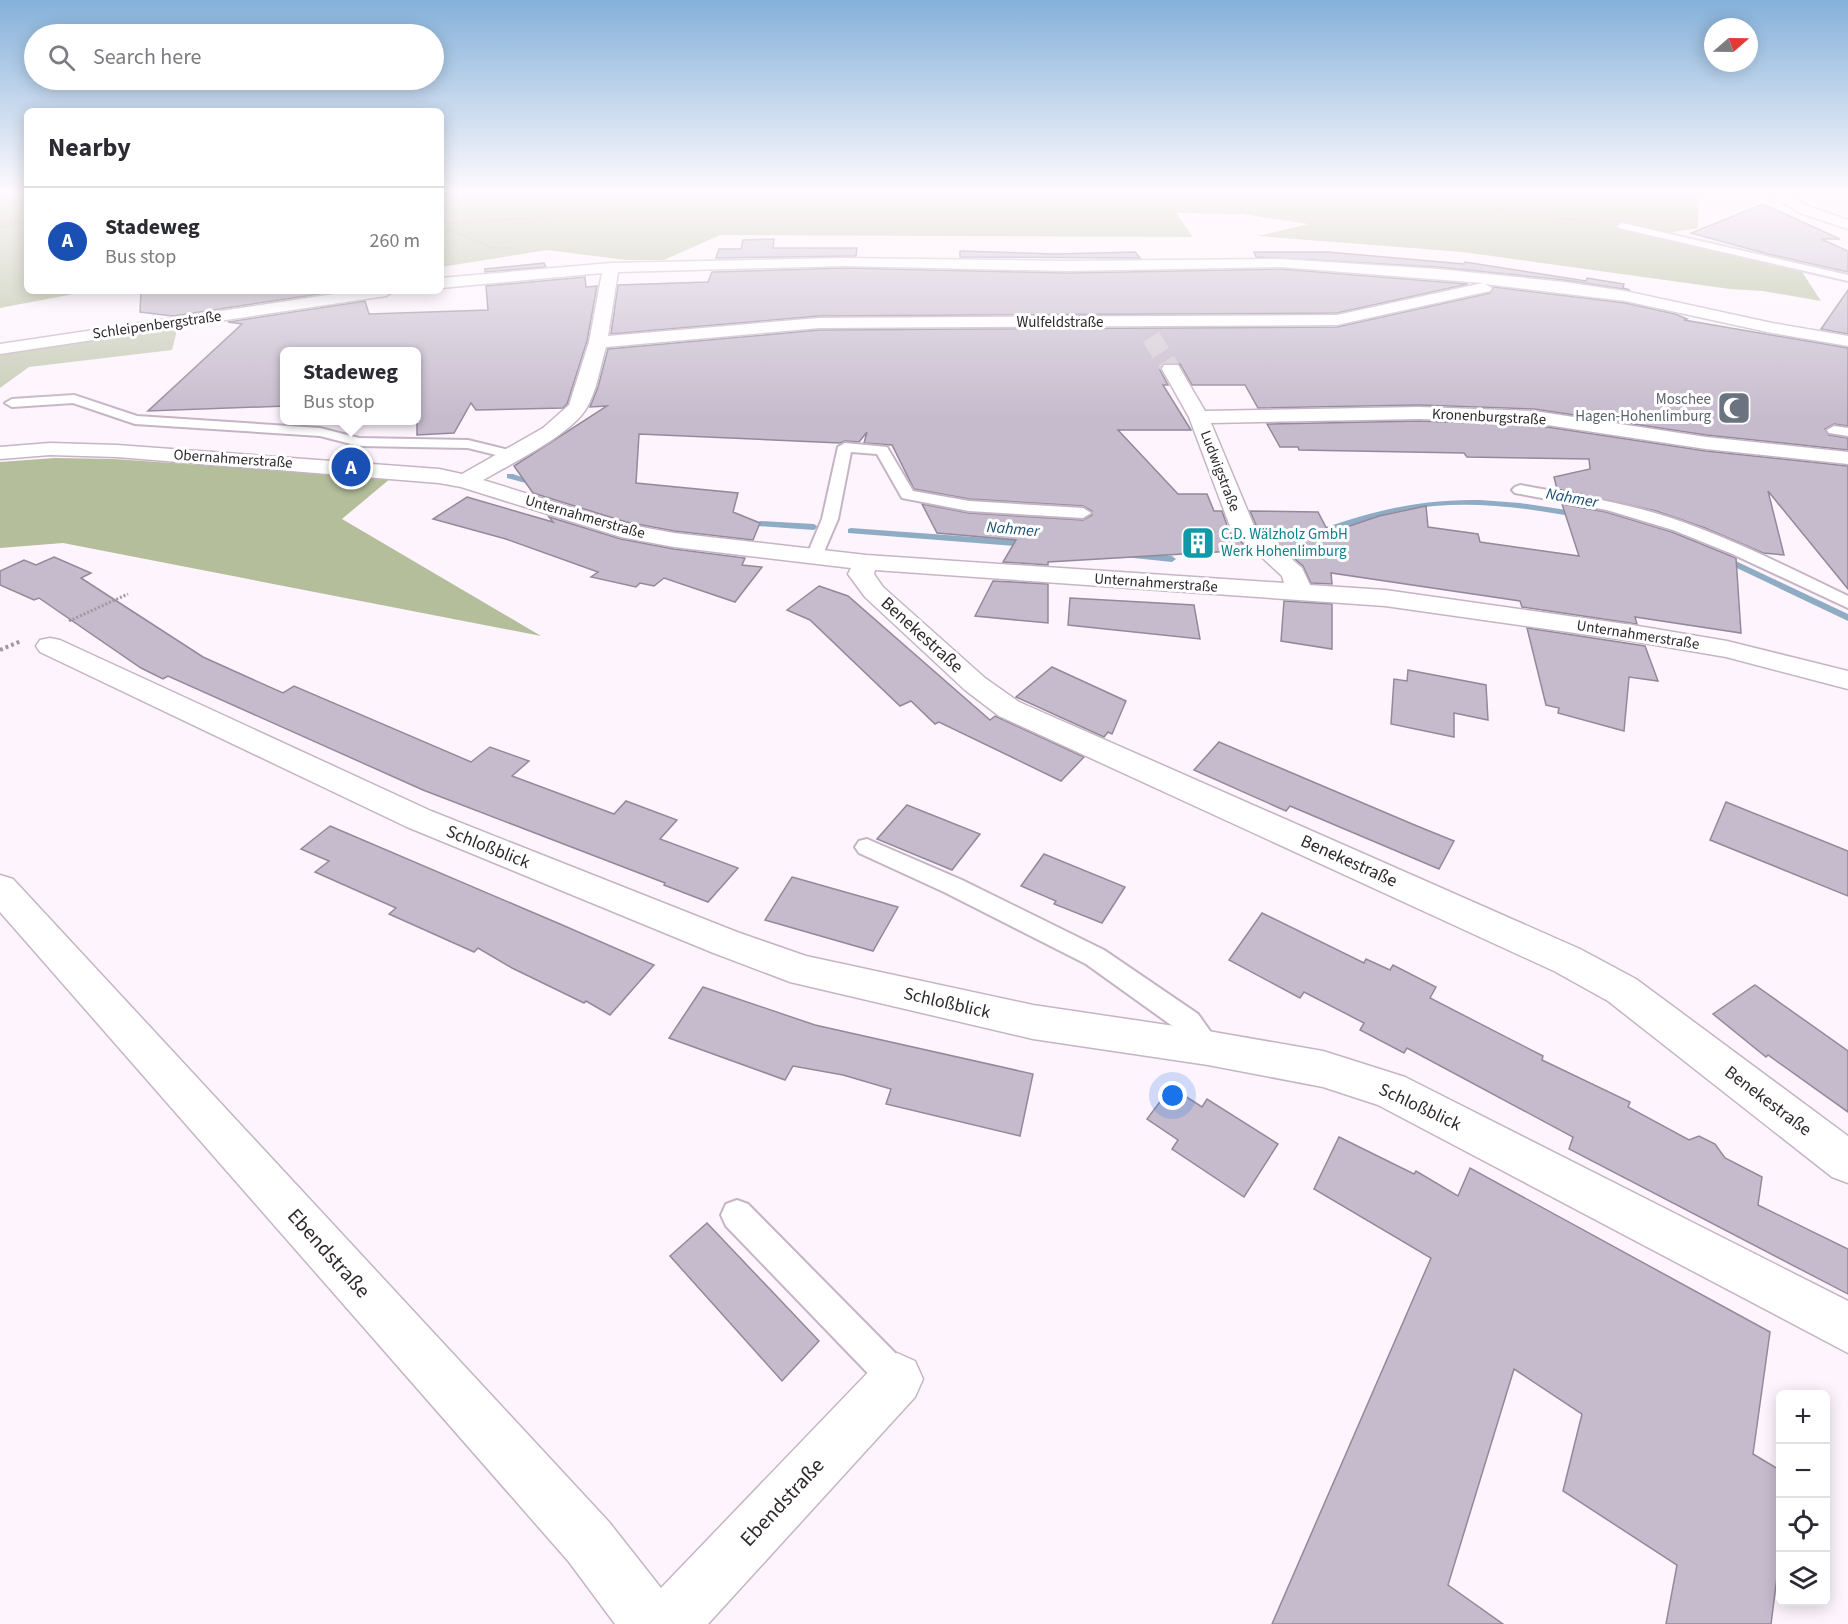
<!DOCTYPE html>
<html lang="en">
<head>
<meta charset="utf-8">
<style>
  :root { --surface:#fff; --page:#f2f2f3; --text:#2b2b33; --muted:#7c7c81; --line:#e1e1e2; --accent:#6250c9 }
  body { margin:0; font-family:"Source Sans 3",sans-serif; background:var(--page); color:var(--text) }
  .controls { position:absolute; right:18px; bottom:18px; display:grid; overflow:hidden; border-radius:9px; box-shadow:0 3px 15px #0003 }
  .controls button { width:54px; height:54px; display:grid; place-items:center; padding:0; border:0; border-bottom:2px solid var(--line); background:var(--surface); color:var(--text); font:30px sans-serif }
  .compass { position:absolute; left:1704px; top:18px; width:54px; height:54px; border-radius:50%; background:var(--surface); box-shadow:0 3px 15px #0003; rotate:70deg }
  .you { position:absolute; left:1173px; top:1096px; width:21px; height:21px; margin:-15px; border:4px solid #fff; border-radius:50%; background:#1a73e8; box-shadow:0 0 0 9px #1a73e833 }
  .badge { display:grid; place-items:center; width:39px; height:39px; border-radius:50%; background:var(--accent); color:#fff; font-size:20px; font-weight:700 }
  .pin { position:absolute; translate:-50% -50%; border:3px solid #fff; box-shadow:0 2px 6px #0006 }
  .popup { position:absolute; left:280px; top:347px; width:141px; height:78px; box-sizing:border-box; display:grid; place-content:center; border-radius:9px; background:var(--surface); filter:drop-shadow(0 2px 4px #0005); font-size:20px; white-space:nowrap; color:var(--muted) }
  .popup b { font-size:22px; color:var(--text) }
  .popup::after { content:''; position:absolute; left:50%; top:100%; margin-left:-12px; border:12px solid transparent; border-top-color:var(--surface) }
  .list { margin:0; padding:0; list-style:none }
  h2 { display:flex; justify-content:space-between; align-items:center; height:78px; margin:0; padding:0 24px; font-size:26px }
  h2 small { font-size:20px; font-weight:400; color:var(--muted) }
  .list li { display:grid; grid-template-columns:39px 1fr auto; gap:18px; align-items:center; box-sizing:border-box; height:108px; padding:0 24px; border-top:2px solid var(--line) }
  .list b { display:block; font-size:22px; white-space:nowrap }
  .list p { margin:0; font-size:20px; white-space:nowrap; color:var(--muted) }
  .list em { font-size:20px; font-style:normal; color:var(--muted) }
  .icon { flex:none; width:33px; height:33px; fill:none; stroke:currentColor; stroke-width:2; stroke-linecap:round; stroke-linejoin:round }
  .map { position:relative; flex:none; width:1848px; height:1624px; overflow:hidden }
  .search { position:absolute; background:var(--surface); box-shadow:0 3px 15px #0003; left:24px; top:24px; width:420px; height:66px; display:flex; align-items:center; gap:15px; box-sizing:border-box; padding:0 21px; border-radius:33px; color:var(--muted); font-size:22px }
  .panel { position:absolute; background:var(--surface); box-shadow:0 3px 15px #0003; left:24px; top:108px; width:420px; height:186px; border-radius:9px }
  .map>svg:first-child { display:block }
  .green { fill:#c6ccb6 }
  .forest { fill:#b4be9b }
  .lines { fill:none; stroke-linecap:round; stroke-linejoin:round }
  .stream { fill:#8eadc5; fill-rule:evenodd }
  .building { fill:#c6bbcd; stroke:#93899a; stroke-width:1.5 }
  .minor-tunnel { stroke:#d5cbd4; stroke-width:19; stroke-dasharray:19 9; stroke-linecap:butt }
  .service-casing { stroke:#c5b5c4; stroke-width:4 }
  .minor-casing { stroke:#c5b5c4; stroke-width:3 }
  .path-far2 { stroke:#a0989f; stroke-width:1.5; stroke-dasharray:1.5 1.5; stroke-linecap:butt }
  .path-far1 { stroke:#a0989f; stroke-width:3; stroke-dasharray:2 2; stroke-linecap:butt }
  .path { stroke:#a0989f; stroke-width:4; stroke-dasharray:3 3; stroke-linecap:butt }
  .service { fill:#fff; fill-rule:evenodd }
  .minor { fill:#fff; fill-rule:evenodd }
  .labels { text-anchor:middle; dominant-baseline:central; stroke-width:6; stroke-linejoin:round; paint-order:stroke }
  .far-street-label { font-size:15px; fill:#2f292e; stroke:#fff }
  .far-worship-label { font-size:15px; fill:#5b616d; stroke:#fff; text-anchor:end }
  .far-culture-label { font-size:15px; fill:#0d838f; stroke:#fff; text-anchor:start }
  .far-water-label { font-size:16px; font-style:italic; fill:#194e70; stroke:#fff }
  .street-label { font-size:18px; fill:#2f292e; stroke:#fff }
  .near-street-label { font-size:21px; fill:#2f292e; stroke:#fff }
</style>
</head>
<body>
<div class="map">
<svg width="1848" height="1624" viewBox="0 0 1848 1624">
  <rect width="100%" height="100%" fill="#fef4fd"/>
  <polygon class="green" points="179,322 172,350 29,367 0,388 0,349"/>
  <g class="forest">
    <polygon points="0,190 27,190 27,291 89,291 0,308"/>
    <polygon points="441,190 1685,190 1699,198 1698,228 1649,236 1802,272 1821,301 1763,291 1730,289 1463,252 1258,236 1309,224 1242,214 1176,213 1193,237 720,235 664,260 626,260 547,250 441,267"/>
    <polygon points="55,458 114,459 391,478 342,519 541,636 63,543 0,548 0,462"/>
  </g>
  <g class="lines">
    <g class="stream">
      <polygon points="507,474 513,474 541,484 537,486 507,478"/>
      <path d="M1480,500l40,3 60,9 4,3 -4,3c-57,-11 -117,-19 -175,-8 -32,6 -62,19 -93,28l-4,-3c9,-7 23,-9 34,-13 46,-15 90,-23 138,-22z"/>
      <polygon points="761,521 814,524 818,527 814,530 758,526 758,522"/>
      <polygon points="851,528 1029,541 1033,544 1029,547 848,533 848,529"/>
      <polygon points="1127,552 1172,556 1176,559 1172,562 1124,557 1124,553"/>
      <polygon points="1723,555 1848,614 1848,621 1720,560 1720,556"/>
    </g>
  </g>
  <g class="building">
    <polygon points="1763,204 1840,239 1821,239 1848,251 1848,272 1768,254 1691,233"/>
    <polygon points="774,239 773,248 857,248 856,256 716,258 719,249 741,249 743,240"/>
    <polygon points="960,251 1055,254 1135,252 1140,258 960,257"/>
    <polygon points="1254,252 1328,252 1464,264 1465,262 1586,281 1587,278 1624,284 1623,288 1630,290 1564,280 1437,267 1256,257"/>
    <polygon points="544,263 546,267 485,272 485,269"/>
    <polygon points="844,268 1067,273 1280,269 1468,284 1337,313 819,316 611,334 618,285 708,282 712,272"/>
    <polygon points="585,277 586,287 597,286 587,341 567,404 563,408 476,410 471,403 454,433 417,435 417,351 285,351 285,406 148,411 242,324 228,322 365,301 369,314 488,310 486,286"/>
    <polygon points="1494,287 1625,303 1675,314 1687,319 1684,320 1848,348 1848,426 1834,424 1825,429 1829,435 1848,438 1848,450 1706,435 1534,409 1419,405 1258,408 1245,385 1192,385 1180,364 1164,363 1160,370 1168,385 1163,385 1191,430 1118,430 1178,494 1207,494 1214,511 1222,511 1229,531 1250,550 1048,562 1048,565 1003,562 1016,540 937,533 922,504 969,513 1083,520 1092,515 1092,511 1083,506 969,499 914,489 892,445 864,443 867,432 859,442 845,441 840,443 639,434 636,483 738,493 733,512 760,523 753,540 674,531 626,522 533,493 514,466 607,406 590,407 598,387 608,349 819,330 1337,327 1490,293"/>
    <polygon points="1848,290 1848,334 1821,329"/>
    <polygon points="141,291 339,291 173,316 140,312"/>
    <polygon points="1419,421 1534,425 1706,451 1848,466 1848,589 1768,491 1784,555 1763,553 1705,528 1656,511 1557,489 1554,477 1590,469 1589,459 1467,457 1464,453 1299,450 1298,447 1280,447 1267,424"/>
    <polygon points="467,497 553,522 549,517 621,539 674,549 745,558 742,565 762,567 735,602 664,578 654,586 640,583 636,587 591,577 598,572 506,539 433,519"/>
    <polygon points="1562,504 1606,512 1672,532 1736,558 1741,633 1635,617 1637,624 1522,607 1520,601 1331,573 1332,584 1311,583 1303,566 1286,551 1286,548 1282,548 1256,525 1250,511 1318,512 1329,533 1379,516 1426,506 1428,527 1478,534 1480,542 1579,556"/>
    <polygon points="54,557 91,573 81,578 203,657 283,693 294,686 471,762 490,747 529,761 512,776 614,814 626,801 677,820 660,839 738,868 708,902 664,885 665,883 423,790 168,676 163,679 141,668 39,598 34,600 0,585 0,571 24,560 36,565"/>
    <polygon points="993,581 1048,584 1048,623 975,616"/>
    <polygon points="819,586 848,596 990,720 995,716 1084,757 1061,781 939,722 935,724 911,701 900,706 810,620 787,610"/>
    <polygon points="1070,598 1194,605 1200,639 1068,625"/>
    <polygon points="1284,601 1332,604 1332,649 1281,641"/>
    <polygon points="1527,628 1645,646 1658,681 1629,677 1624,731 1558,713 1559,708 1546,705"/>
    <polygon points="1052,667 1126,701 1112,734 1108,732 1104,737 1016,697"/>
    <polygon points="1408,670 1486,685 1488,720 1454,713 1454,737 1391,724 1394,679 1407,681"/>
    <polygon points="1219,742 1417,826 1454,841 1439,869 1290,806 1286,811 1194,770"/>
    <polygon points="1726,802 1848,851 1848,896 1710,840"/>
    <polygon points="907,805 980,834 952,870 877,839"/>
    <polygon points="330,826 560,924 654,965 610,1015 586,1001 584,1003 512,968 478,948 474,952 389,914 396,908 315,872 329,861 301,849"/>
    <polygon points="1044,854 1125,887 1102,923 1054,904 1056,901 1021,886"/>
    <polygon points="792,877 898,907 873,951 765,920"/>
    <polygon points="1262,913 1364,963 1366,959 1390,970 1393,965 1436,987 1430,998 1543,1056 1542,1060 1630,1102 1628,1107 1689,1140 1699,1136 1715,1144 1725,1158 1762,1177 1758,1205 1848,1249 1848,1294 1569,1149 1573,1137 1407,1048 1404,1053 1360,1030 1364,1023 1304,992 1300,998 1229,960"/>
    <polygon points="1755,985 1848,1051 1848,1112 1768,1055 1766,1057 1713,1014"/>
    <polygon points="703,987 815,1025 1033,1074 1020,1136 886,1104 891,1089 843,1075 793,1066 785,1080 669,1038"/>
    <polygon points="1171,1087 1202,1107 1207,1099 1278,1144 1244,1197 1172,1149 1178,1140 1147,1119"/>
    <polygon points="1339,1137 1414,1174 1416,1171 1458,1196 1470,1168 1770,1332 1753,1454 1780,1470 1780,1553 1771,1624 1666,1624 1677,1565 1563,1491 1582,1414 1514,1369 1448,1585 1503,1624 1272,1624 1431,1258 1314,1189"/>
    <polygon points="707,1223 819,1341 782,1381 670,1256"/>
  </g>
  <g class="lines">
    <polyline class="minor-tunnel" points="1151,337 1171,369"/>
    <defs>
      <g id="service">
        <polygon points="1622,223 1848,275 1848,281 1619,228 1617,226"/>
        <polygon points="74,395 137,416 320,428 359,438 468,440 517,452 519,455 512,459 468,448 359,446 320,436 135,424 73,403 12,407 5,403 12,399"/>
        <polygon points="1834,426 1848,428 1848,436 1829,433 1827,430"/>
        <polygon points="845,443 887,447 913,491 969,501 1083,508 1091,513 1083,518 969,511 902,498 877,454 851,452 838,519 820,561 808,561 806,557 822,519 838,447"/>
        <path d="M1520,485c45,8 90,15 135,28 67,20 130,53 193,83v12l-118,-55 -57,-23 -66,-20 -92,-17 -3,-3 3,-3z"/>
        <polygon points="867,839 962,880 1104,950 1198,1014 1222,1048 1218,1056 1208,1060 1198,1056 1178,1030 1086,964 944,892 859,853 855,847 859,841"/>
        <polygon points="737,1200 748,1204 909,1367 915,1379 909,1391 897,1397 885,1391 726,1226 721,1215 726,1204"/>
      </g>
      <g id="minor">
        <polygon points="1761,190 1777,190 1810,207 1848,220 1848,229 1800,213"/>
        <path d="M844,258l223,3 213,-2 157,10 127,13 61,9 147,32 76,13v10l-76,-13 -147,-32 -140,-17 7,4 -2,3 -153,34 -518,3 -213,19c-6,20 -9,44 -20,62 -17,27 -74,54 -103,71l142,44 49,9 192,22 418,28 -2,-7 -51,-47 -42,-112 -27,-48 2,-4h14l27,46 214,-4 115,4 172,26 142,15v12l-142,-15 -172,-26 -115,-4 -208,4 43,103 48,42 8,17 75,5 247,35 95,16 121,30v18l-122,-32 -94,-16 -247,-35 -510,-36 -1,4 9,13 102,91 34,24 561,247 56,30 212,157v47l-16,-6 -224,-176 -54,-30 -555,-255 -34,-26 -100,-93 -17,-23 3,-6 -177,-21 -53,-10 -160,-50 -22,-4 -322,-26 -67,-2 -50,4v-12l50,-4 67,2 322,24 23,5 81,-46 26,-23 20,-63 13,-69 -161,15v-10l170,-15zM844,266l223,5 213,-4 203,16 -146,32 -518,3 -211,18 10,-64z"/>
        <polygon points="354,291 394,291 386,296 0,354 0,344"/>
        <polygon points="50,638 60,640 431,811 737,932 806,956 1033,1005 1208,1031 1323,1051 1405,1077 1848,1301 1848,1353 1378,1105 1323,1087 1208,1065 1033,1039 790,982 711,952 407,827 40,652 36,646 40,640"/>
        <polygon points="0,875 13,879 609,1522 661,1588 879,1361 897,1353 915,1361 923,1379 915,1397 708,1624 615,1624 569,1562 0,912"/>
      </g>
    </defs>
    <use href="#service" class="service-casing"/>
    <use href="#minor" class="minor-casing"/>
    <g class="path-far2">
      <polyline points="1370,190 1598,223"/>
      <polyline points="441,192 675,190"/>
      <polyline points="579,205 722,200 807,190"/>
      <polyline points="0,223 27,220"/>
      <polyline points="441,224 573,215 623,206"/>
      <polyline points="0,227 27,222"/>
      <polyline points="441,231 453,231 492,248 512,248"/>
    </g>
    <polyline class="path-far1" points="69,621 128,594"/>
    <polyline class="path" points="0,650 21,641"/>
    <use href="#service" class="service"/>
    <use href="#minor" class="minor"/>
  </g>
  <linearGradient id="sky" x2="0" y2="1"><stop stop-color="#84b1da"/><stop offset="0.46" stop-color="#fffafe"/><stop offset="1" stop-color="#fffafe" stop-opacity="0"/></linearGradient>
  <rect width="1848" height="417" fill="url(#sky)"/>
  <defs>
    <symbol id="mosque-square" viewBox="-11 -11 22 22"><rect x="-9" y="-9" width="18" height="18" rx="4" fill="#6b7280" stroke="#fff"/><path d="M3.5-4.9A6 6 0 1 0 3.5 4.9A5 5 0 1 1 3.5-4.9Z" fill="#fff"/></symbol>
    <symbol id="building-square" viewBox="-11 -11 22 22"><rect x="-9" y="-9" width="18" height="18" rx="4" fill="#0f9aa8" stroke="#fff"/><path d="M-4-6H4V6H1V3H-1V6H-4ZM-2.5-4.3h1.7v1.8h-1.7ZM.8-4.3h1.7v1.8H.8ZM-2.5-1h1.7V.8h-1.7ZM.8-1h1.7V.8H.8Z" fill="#fff"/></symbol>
  </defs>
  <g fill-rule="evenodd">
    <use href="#mosque-square" x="1715" y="389" width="38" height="38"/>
    <use href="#building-square" x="1179" y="524" width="38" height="38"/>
  </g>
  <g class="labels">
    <g class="far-street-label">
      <text x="1060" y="322">Wulfeldstraße</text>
      <text transform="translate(157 325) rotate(-8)">Schleipenbergstraße</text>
      <text transform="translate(1489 417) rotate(3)">Kronenburgstraße</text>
      <text transform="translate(233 459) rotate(4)">Obernahmerstraße</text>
      <text transform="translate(1220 471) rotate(69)">Ludwigstraße</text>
      <text transform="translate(585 517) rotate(16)">Unternahmerstraße</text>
      <text transform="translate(1156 583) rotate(4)">Unternahmerstraße</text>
      <text transform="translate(1638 635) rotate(9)">Unternahmerstraße</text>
    </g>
    <g class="far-worship-label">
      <text x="1711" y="399">Moschee<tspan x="1711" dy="17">Hagen-Hohenlimburg</tspan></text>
    </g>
    <g class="far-culture-label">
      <text x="1221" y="534">C.D. Wälzholz GmbH<tspan x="1221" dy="17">Werk Hohenlimburg</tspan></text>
    </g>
    <g class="far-water-label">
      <text transform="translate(1572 498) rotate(10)">Nahmer</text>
      <text transform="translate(1013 529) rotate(5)">Nahmer</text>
    </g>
    <g class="street-label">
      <text transform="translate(922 635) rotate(42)">Benekestraße</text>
      <text transform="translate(488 847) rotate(22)">Schloßblick</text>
      <text transform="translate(1349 861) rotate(24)">Benekestraße</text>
      <text transform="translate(947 1003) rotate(13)">Schloßblick</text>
      <text transform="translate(1768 1101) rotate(37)">Benekestraße</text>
      <text transform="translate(1420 1107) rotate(25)">Schloßblick</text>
    </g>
    <g class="near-street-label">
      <text transform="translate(329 1253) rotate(48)">Ebendstraße</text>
      <text transform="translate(782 1502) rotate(-47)">Ebendstraße</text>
    </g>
  </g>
</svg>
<div class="controls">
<button>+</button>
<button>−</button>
<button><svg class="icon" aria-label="locate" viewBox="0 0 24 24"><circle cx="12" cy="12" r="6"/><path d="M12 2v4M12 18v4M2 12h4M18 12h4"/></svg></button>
<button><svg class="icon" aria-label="layers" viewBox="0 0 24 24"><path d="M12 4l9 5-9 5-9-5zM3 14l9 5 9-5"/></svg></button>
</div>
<svg class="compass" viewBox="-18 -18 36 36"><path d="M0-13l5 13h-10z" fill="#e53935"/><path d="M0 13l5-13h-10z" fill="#7c7c81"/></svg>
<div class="you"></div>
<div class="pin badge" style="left:351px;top:467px;background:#1a4fb4">A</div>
<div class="popup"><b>Stadeweg</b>Bus stop</div>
<div class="search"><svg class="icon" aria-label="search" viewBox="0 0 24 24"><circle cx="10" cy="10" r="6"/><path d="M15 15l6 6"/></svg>Search here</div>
<section class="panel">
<h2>Nearby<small></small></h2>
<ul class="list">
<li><span class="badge" style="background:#1a4fb4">A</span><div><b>Stadeweg</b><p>Bus stop</p></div><em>260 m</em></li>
</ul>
</section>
</div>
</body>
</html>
